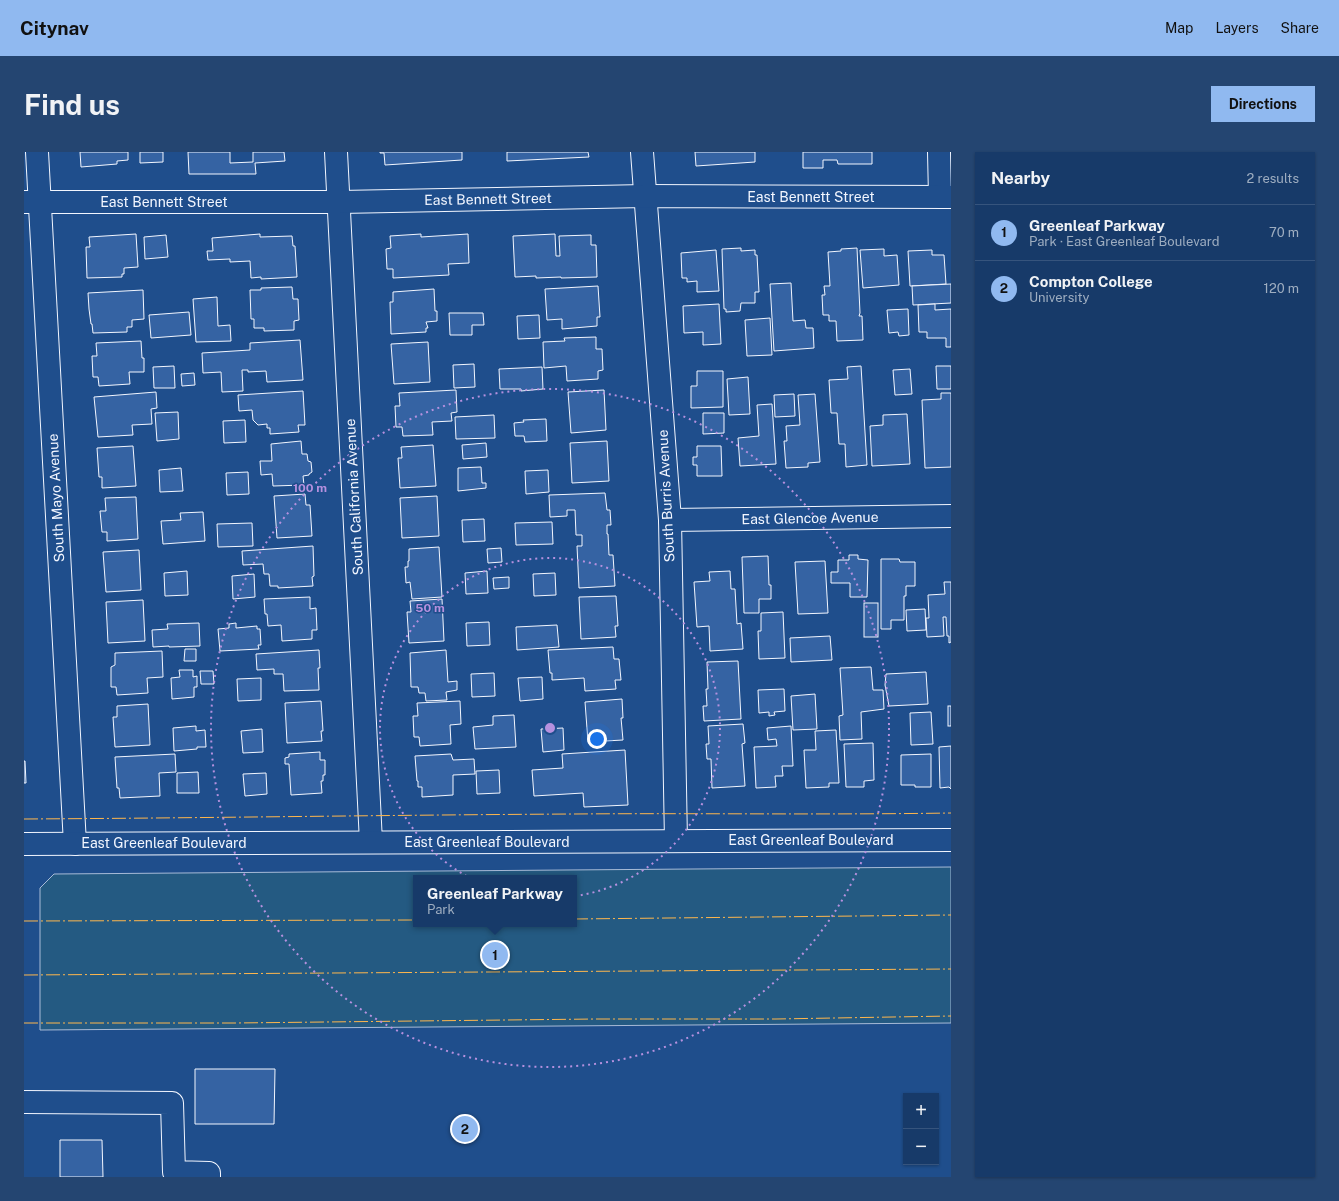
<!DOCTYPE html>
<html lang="en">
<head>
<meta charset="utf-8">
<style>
  :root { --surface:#173a69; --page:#244571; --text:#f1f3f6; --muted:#9eadc0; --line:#36547d; --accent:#90b9f0 }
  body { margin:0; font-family:"Public Sans",sans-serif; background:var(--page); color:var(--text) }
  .controls { position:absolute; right:12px; bottom:12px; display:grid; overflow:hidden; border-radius:0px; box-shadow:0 1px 3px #0004 }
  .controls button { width:36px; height:36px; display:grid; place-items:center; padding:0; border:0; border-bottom:1px solid var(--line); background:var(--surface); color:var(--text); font:20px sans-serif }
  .you { position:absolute; left:573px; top:587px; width:14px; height:14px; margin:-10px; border:3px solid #fff; border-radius:50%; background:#1a73e8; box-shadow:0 0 0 6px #1a73e833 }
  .badge { display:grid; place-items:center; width:26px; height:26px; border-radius:50%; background:var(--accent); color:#111; font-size:13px; font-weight:700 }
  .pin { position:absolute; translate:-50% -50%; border:2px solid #fff; box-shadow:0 1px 4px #0006 }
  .popup { position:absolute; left:389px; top:723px; width:164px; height:52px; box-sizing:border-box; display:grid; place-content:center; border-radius:0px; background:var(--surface); filter:drop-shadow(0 1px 3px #0005); font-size:13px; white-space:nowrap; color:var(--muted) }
  .popup b { font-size:15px; color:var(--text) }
  .popup::after { content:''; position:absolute; left:50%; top:100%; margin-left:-8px; border:8px solid transparent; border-top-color:var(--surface) }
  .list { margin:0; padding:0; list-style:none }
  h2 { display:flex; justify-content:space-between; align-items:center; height:52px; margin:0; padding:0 16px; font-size:17px }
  h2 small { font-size:13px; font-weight:400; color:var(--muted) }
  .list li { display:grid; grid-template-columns:26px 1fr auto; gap:12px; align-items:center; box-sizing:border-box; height:56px; padding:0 16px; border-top:1px solid var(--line) }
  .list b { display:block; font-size:15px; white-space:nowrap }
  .list p { margin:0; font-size:13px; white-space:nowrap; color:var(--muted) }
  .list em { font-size:13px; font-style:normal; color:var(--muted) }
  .map { position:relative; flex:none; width:927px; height:1025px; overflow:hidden; border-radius:0px }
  header { display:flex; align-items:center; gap:24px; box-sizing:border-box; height:56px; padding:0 20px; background:var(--accent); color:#111 }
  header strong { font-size:19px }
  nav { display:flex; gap:22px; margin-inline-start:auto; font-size:14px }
  .intro { display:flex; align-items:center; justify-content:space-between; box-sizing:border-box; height:96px; padding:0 24px }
  h1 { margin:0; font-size:28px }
  .button { padding:10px 18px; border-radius:0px; background:var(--accent); color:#111; font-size:14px; font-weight:700 }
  main { display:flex; gap:24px; padding:0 24px }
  aside { flex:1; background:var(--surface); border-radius:0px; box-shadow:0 1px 3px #0004 }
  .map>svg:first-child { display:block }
  .green { fill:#245a82; stroke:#a8bbd7; fill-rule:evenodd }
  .building { fill:#3563a3; stroke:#f2f6ff }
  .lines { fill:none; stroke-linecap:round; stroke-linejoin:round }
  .minor-casing { stroke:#f2f6ff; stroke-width:24 }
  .minor { stroke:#1f4e8c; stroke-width:22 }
  .power { stroke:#ffb74d; stroke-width:1; stroke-dasharray:14 3 2 3; stroke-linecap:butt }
  .ring { fill:none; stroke:#b691df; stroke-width:2; stroke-dasharray:2 4 }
  .labels { text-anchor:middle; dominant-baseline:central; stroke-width:3; stroke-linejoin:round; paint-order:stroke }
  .street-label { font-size:14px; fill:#f2f6ff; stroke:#1f4e8c }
  .centre { fill:#b691df; stroke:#1f4e8c; stroke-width:2 }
  .ring-label { font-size:12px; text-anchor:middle; font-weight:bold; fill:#b691df; stroke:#1f4e8c; stroke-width:3; stroke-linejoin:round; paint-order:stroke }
</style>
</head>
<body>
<header>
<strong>Citynav</strong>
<nav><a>Map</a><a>Layers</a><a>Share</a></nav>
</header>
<div class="intro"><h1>Find us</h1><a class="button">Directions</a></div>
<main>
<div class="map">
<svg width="927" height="1025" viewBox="0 0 927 1025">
  <rect width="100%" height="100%" fill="#1f4e8c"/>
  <path class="green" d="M927,715v156l-911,7v-142l14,-14zM392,726h158v46h-158z"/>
  <g class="building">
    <polygon points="56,0 104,0 104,8 93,9 93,12 57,15"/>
    <polygon points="116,0 139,0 139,10 116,11"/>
    <polygon points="164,0 206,0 206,11 229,10 229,0 260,0 261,9 231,11 232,22 165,22"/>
    <polygon points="356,0 438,0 438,8 361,13 360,1 356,1"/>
    <polygon points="483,0 564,0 565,5 483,9"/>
    <polygon points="671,0 731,0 731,10 672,14"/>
    <polygon points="779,0 848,0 848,12 814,12 813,8 799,8 799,16 779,16"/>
    <polygon points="112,82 114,115 100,116 100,122 98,122 98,125 63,126 62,95 66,95 65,85"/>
    <polygon points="236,82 236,85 268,84 269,94 271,94 273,125 237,127 237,125 227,126 226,109 206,110 206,107 184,108 183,99 189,99 188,86"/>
    <polygon points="397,82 397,85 444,82 445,111 424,112 425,123 369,126 369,117 363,117 362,97 367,96 366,84"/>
    <polygon points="531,82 532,104 536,104 535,84 567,83 567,93 572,93 573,125 537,126 537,125 512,126 512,124 491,125 489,84"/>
    <polygon points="142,83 144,105 121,107 120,85"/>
    <polygon points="717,96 717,99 731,98 731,103 733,103 735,140 731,140 731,151 717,151 716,159 702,160 702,157 700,157 698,97"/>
    <polygon points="833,96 836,161 835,164 838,164 839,188 813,189 812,169 805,169 805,163 799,163 798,143 801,143 800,134 806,134 804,100 817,99 817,97"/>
    <polygon points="860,97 860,104 873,103 875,133 839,136 836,98"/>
    <polygon points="692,98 695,139 673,140 673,129 663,130 663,126 658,126 657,101"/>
    <polygon points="908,98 908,103 920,103 922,132 886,134 884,99"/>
    <polygon points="767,131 769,169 781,168 782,176 789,176 790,196 750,199 746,132"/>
    <polygon points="927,132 927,151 889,153 888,134"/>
    <polygon points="574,134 576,165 573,165 573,174 538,177 538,167 523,168 521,137"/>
    <polygon points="268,135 269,147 274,147 275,168 270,169 270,178 240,179 240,176 230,176 230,167 227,167 226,138 237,138 237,136"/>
    <polygon points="410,137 411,159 413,159 413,169 402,170 404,176 402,176 402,180 367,182 366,150 369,150 369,140"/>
    <polygon points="119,138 120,167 108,168 108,175 103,175 103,180 69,181 68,172 67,172 65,157 64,141"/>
    <polygon points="193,145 194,174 206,173 207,189 172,190 169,147"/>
    <polygon points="695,152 697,192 679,193 679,180 660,181 659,154"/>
    <polygon points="911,152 911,158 927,157 927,195 922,195 922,186 903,186 903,180 895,180 894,153"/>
    <polygon points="884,157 885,183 875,184 874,180 865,181 863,158"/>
    <polygon points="165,160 167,183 127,186 125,163"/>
    <polygon points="425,161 459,161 460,173 448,173 448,183 426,183"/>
    <polygon points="515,163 516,186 494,187 493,164"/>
    <polygon points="746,166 748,203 723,204 721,168"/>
    <polygon points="572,185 572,197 578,197 579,218 574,219 574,227 543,229 542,214 520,216 519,190 541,189 540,186"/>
    <polygon points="276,188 279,228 243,230 242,219 224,220 224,218 218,218 219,239 198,240 197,220 179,221 178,201 226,198 226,191"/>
    <polygon points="117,189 118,206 120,206 120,220 105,220 106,232 75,234 74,225 69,225 68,204 73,204 72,191"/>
    <polygon points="404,190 406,230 370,232 367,192"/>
    <polygon points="450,212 451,235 430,236 429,213"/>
    <polygon points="150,214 151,236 130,236 129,215"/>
    <polygon points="837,214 843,313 822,315 821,292 815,292 813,261 807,261 805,228 824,227 823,215"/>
    <polygon points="912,214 927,214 927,237 913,237"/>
    <polygon points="518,215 519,237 497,239 497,237 476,237 475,217"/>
    <polygon points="886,217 888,242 871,243 869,218"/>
    <polygon points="673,219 699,219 699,255 667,256 667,234 673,234"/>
    <polygon points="170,221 171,233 158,234 157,222"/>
    <polygon points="724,225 726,262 705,263 703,227"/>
    <polygon points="432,238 433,260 427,261 428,269 408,270 409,283 379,284 378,275 372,275 371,254 376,254 375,241"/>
    <polygon points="580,238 582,278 547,281 544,240"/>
    <polygon points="279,239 281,273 274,273 275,280 246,282 246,276 243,276 243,272 234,273 229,268 228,258 215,259 214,243"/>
    <polygon points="132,240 133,256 127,257 128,272 108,273 109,283 74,285 70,245"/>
    <polygon points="917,241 927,241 927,315 901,316 898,248 917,247"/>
    <polygon points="770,242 771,264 751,265 750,243"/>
    <polygon points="791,242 796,310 784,311 784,315 762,316 760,289 763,289 762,274 776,273 774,243"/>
    <polygon points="748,252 752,312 716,314 714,286 735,284 733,253"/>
    <polygon points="154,260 155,287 133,289 131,261"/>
    <polygon points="679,261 700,261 700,281 679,282"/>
    <polygon points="883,262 886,312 848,314 846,274 859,273 859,263"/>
    <polygon points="470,263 471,286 432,287 431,265"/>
    <polygon points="522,267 523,289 501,290 500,284 491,284 490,271 500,270 499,268"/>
    <polygon points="221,268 222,290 200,291 199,269"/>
    <polygon points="277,289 278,302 283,302 284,309 287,310 288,320 285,322 285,323 279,324 280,333 249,334 248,322 237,323 236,309 248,309 247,292"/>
    <polygon points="583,289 585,329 548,331 546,291"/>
    <polygon points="462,291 463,305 439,307 438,293"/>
    <polygon points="409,293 412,334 376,336 374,306 378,306 377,295"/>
    <polygon points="109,294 112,334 78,336 78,325 75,325 73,296"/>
    <polygon points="673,294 697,294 698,324 673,324 673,313 669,313 669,305 673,305"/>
    <polygon points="457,315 458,331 462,331 462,336 434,339 434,316"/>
    <polygon points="157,316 159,339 136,340 135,318"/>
    <polygon points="524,318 525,340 502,342 501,319"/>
    <polygon points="224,320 225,342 203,343 202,321"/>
    <polygon points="581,341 583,358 586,358 587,373 583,373 583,382 584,382 585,403 589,403 591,434 555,436 553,394 558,394 558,383 552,383 551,358 543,358 543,364 526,365 525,343"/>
    <polygon points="281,342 282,353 286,353 288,384 253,386 250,344"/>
    <polygon points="413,344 415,384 378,386 376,346"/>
    <polygon points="112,345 114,387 83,389 83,380 78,380 76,359 82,359 81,346"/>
    <polygon points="179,360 181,389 139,392 137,369 157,368 156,361"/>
    <polygon points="460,367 461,389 439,390 438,368"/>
    <polygon points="528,370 529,392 492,393 491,371"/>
    <polygon points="228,371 229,394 194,395 193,372"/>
    <polygon points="289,394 290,424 288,425 289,434 254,436 254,434 246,434 245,422 240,422 239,412 219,413 218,399"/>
    <polygon points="415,395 418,445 388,447 386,430 382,431 381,415 384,415 384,409 385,409 385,397"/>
    <polygon points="477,396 478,410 464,411 463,397"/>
    <polygon points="115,398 117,438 82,440 79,400"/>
    <polygon points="825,403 834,403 834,407 844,408 843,445 826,445 826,431 807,431 807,420 814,420 814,408 825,408"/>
    <polygon points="744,404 745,433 747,433 747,447 735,447 735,461 720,461 718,405"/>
    <polygon points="857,407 875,407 876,410 891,410 891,434 882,434 882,444 880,444 880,468 867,468 867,477 857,477"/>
    <polygon points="801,409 804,461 774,462 771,410"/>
    <polygon points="163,419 164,443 141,444 140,421"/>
    <polygon points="463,419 464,441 442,442 441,421"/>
    <polygon points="706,419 707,437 711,437 713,472 717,471 719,497 686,499 685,474 673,475 670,430 686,429 685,420"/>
    <polygon points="531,421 532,443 510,444 509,422"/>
    <polygon points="230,422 231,445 209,447 208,424"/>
    <polygon points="485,425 485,436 470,437 469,426"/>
    <polygon points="920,430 927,430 927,490 925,491 925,484 923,484 922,465 919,465 920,484 903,485 902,466 905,466 904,443 921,442"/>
    <polygon points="592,444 594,474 591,474 592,485 557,487 555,445"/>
    <polygon points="286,445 286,457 292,456 293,478 288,478 288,487 258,489 257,473 244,474 243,462 241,462 240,447"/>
    <polygon points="418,447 420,489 385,491 383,460 387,460 386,449"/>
    <polygon points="119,448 121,489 84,491 82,450"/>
    <rect x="840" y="451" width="14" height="34"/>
    <polygon points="901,457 902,478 883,479 882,458"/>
    <polygon points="759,460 761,506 735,507 734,479 737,479 737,461"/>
    <polygon points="465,470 466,493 443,494 442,471"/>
    <polygon points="175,471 176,494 145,495 145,494 129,495 128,478 144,477 143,472"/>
    <polygon points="212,471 212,476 233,474 233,477 236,477 237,493 234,493 235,497 196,499 194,477 205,476 205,472"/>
    <polygon points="533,473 535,495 493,498 492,475"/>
    <polygon points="806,484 808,508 767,510 766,486"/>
    <polygon points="589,495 590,507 595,507 597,528 591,528 592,537 561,539 560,526 528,528 528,521 526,521 524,498"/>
    <polygon points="161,497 172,497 172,509 160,509"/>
    <polygon points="295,498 296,516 294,516 295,538 260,539 259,522 250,522 250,517 233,518 232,502"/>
    <polygon points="422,498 424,530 433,529 433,538 422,540 423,548 402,549 401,541 395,541 394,535 387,535 386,501"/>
    <polygon points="138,499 139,525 123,526 124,541 93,543 92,535 87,535 87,515 91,513 91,501"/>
    <polygon points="714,509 717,567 680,569 679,554 683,554 682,537 684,537 683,510"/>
    <polygon points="847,515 849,538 859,538 860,557 837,560 838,587 816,588 815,564 819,563 816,516"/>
    <polygon points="155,518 169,518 169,525 173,524 173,535 170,535 170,545 148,547 147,526 156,525"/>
    <polygon points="176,519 189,519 190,532 177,532"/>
    <polygon points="902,520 904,552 865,554 861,533 862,522"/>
    <polygon points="470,521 471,544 448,545 447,522"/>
    <polygon points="518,525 519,547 496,549 494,526"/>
    <polygon points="237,526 237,548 214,549 213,527"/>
    <polygon points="760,537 761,559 750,560 751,563 745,564 745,560 735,561 734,538"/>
    <polygon points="791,542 793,577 769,578 767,544"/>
    <polygon points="598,547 599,566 597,566 599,588 564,590 561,550"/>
    <polygon points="297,549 299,579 297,579 298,589 263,591 261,551"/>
    <polygon points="436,549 437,572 426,573 427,592 396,594 395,585 390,585 389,564 394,564 393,551"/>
    <polygon points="124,552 126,593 91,595 89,565 93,565 93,554"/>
    <rect x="924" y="554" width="3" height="20"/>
    <polygon points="907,560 909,592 887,593 886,561"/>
    <polygon points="490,563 492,595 451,597 449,575 469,573 469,564"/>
    <polygon points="719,572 721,591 718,592 721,634 688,636 687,607 683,607 682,592 685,592 684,574"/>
    <polygon points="172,574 172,579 181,578 182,595 173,595 173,597 150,599 149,576"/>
    <polygon points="767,574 769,614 758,614 759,624 751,624 752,635 732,636 730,595 753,594 752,587 744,588 743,576"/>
    <polygon points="539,576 540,598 519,600 517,577"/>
    <polygon points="238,577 239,600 219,601 217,579"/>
    <polygon points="812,578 815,631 805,631 805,635 782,636 780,598 792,598 791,579"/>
    <polygon points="849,591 850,628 840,629 840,635 822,635 820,592"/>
    <polygon points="927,594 927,637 925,635 916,636 915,595"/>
    <polygon points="601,598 604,653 560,655 559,641 510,644 508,618 539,616 538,602"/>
    <polygon points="296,600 296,608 301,608 301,623 299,623 299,629 297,629 298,641 267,643 265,612 261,612 261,606 265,605 265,602"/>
    <polygon points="151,602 152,620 135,621 136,644 96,646 95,636 93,636 91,605"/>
    <polygon points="427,602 429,608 450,607 451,622 429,623 429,643 398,645 398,635 394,635 394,629 393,629 391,604"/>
    <polygon points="907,602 907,635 891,635 891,633 877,633 877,603"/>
    <polygon points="0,609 1,609 2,631 0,631"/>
    <polygon points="475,618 476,641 453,642 452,619"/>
    <polygon points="174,620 175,641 153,641 153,621"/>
    <polygon points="242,621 243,642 221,644 219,622"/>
    <polygon points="171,917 251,917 250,972 171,972"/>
    <polygon points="36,988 78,988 79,1025 36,1025"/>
  </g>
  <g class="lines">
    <defs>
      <g id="minor">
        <polyline points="13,0 51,692"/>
        <polyline points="312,0 347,690"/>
        <polyline points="618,0 646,368 652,689"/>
        <polyline points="915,0 916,45"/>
        <polyline points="0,50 316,50 621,44 927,45"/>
        <polyline points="646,368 927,364"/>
        <polyline points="0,692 927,688"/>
        <polyline points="0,950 148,951 150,1020 185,1021 185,1025"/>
      </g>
    </defs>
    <use href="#minor" class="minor-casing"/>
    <use href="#minor" class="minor"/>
    <g class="power">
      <path d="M0,667c183,-1 366,-4 550,-5 125,-1 251,1 377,-1"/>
      <polyline points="550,767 927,763"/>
      <polyline points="0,769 392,768"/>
      <polyline points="0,823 927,817"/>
      <polyline points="0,871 211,871 572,867 752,867 927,864"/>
    </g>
  </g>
  <g class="ring">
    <circle cx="526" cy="576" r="170"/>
    <circle cx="526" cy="576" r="339"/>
  </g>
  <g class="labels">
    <g class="street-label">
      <text x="787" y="45">East Bennett Street</text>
      <text transform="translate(464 47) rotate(-1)">East Bennett Street</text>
      <text x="140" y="50">East Bennett Street</text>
      <text transform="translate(642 344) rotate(-93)">South Burris Avenue</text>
      <text transform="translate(330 345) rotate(-93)">South California Avenue</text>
      <text transform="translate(32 346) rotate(-93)">South Mayo Avenue</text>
      <text transform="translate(786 366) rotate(-1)">East Glencoe Avenue</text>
      <text x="787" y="688">East Greenleaf Boulevard</text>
      <text x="463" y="690">East Greenleaf Boulevard</text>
      <text x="140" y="691">East Greenleaf Boulevard</text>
    </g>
  </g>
  <circle cx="526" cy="576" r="6" class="centre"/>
  <g class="ring-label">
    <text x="286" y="340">100 m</text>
    <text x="406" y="460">50 m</text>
  </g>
</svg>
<div class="controls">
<button>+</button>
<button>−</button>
</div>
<div class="you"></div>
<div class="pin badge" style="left:471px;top:803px">1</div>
<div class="popup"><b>Greenleaf Parkway</b>Park</div>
<div class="pin badge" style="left:441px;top:977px">2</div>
</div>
<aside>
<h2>Nearby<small>2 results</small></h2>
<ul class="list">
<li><span class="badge">1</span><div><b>Greenleaf Parkway</b><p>Park · East Greenleaf Boulevard</p></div><em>70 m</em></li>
<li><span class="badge">2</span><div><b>Compton College</b><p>University</p></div><em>120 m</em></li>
</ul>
</aside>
</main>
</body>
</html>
